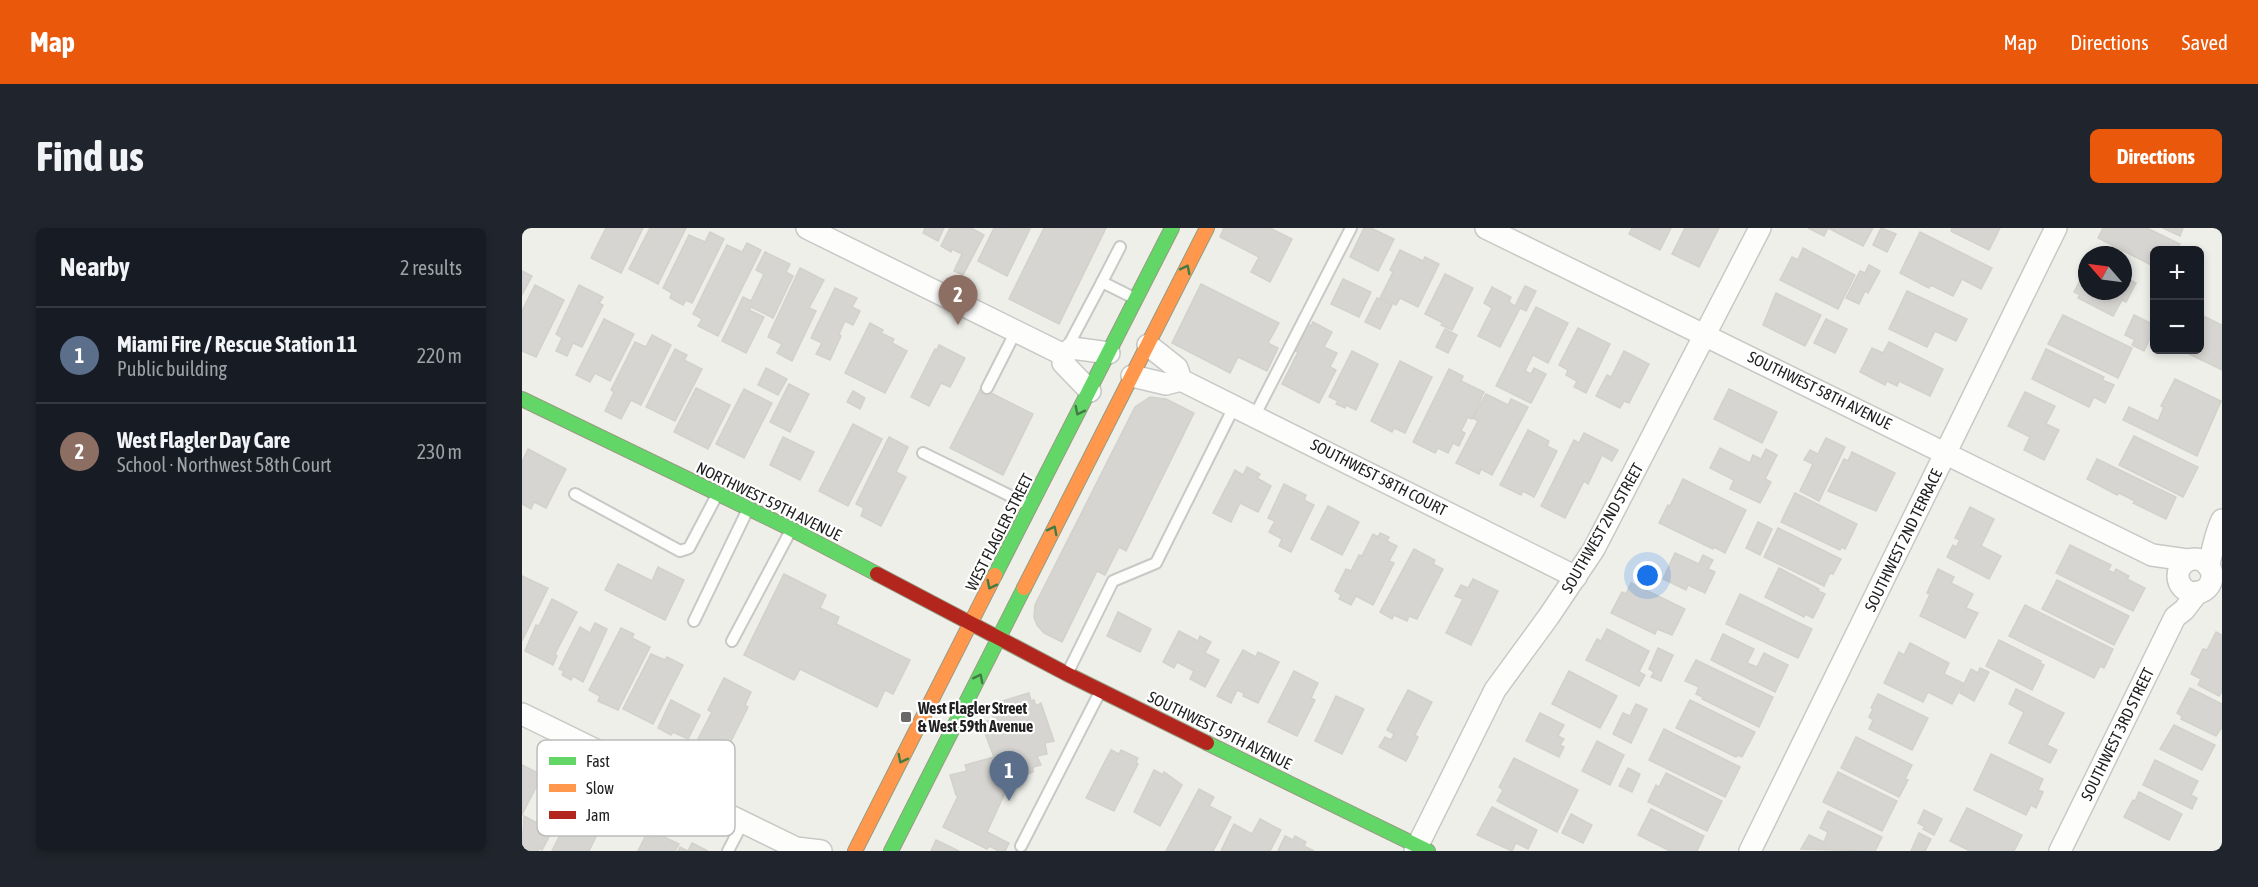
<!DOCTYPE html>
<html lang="en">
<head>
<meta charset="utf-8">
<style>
  :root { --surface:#171b24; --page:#20242c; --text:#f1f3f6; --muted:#9ea1a6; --line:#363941; --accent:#ea580c }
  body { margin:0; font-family:"Asap Condensed",sans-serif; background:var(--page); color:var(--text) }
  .controls { position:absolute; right:18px; top:18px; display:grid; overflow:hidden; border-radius:9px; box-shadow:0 3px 9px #0003 }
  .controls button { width:54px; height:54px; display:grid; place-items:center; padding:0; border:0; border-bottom:2px solid var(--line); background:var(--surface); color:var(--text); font:30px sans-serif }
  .compass { position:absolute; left:1556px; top:18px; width:54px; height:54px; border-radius:50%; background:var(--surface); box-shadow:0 3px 9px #0003; rotate:298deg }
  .you { position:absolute; left:1126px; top:348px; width:21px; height:21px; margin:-15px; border:4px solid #fff; border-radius:50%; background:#1a73e8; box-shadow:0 0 0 9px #1a73e833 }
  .badge { display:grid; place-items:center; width:39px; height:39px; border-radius:50%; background:var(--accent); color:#fff; font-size:20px; font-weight:700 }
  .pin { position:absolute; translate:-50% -50px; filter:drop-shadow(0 2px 3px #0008) }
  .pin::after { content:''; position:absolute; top:32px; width:21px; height:18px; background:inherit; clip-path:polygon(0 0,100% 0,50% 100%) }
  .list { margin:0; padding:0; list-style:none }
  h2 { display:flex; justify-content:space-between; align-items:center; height:78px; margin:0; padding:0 24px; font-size:26px }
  h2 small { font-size:20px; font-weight:400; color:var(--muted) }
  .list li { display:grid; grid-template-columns:39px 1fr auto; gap:18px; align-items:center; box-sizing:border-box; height:96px; padding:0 24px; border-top:2px solid var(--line) }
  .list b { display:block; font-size:22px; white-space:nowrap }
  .list p { margin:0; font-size:20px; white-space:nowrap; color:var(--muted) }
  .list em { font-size:20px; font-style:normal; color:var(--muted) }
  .map { position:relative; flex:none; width:1700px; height:623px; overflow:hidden; border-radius:9px }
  header { display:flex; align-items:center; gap:36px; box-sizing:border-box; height:84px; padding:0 30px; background:var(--accent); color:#fff }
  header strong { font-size:28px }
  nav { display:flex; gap:33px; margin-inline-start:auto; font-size:21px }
  .intro { display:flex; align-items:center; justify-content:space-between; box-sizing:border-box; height:144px; padding:0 36px }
  h1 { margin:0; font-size:42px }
  .button { padding:15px 27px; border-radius:9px; background:var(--accent); color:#fff; font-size:21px; font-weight:700 }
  main { display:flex; gap:36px; padding:0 36px }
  aside { flex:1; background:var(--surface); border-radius:9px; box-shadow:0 3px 9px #0003 }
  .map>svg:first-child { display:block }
  .building { fill:#d6d5d1; stroke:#d3d1cb; stroke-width:1.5 }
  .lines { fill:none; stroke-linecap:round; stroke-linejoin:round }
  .lane-casing { stroke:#c8c8c6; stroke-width:14 }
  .street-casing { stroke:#c8c8c6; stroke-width:24 }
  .fast-casing { stroke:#959b80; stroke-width:16 }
  .slow-casing { stroke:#959b80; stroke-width:16 }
  .jam-casing { stroke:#959b80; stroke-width:16 }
  .lane { stroke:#fdfdfc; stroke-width:10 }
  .street { stroke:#fdfdfc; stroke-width:21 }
  .fast { stroke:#63d668; stroke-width:14 }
  .slow { stroke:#ff974d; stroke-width:14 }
  .jam { stroke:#b3261e; stroke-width:14 }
  .oneway { stroke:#427c44 }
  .poi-dot { fill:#696967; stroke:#fff; stroke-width:2 }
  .labels { text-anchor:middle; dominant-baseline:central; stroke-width:4.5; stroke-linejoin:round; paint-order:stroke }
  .street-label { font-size:16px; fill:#212121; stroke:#fff }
  .poi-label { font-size:16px; font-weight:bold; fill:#212121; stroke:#fff; text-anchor:start }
  .key { fill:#fff; stroke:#bcbcbc; stroke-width:1.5 }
  .key-label { font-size:16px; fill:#212121 }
</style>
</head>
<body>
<header>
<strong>Map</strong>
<nav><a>Map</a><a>Directions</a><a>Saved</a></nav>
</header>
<div class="intro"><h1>Find us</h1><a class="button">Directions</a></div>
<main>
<aside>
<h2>Nearby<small>2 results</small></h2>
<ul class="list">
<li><span class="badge" style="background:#5c6f8a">1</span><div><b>Miami Fire / Rescue Station 11</b><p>Public building</p></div><em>220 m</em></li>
<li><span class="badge" style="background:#8d6e63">2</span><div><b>West Flagler Day Care</b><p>School · Northwest 58th Court</p></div><em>230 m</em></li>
</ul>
</aside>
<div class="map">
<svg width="1700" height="623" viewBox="0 0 1700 623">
  <rect width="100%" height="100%" fill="#efefea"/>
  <g class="building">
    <polygon points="84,0 121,0 99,45 69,30"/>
    <polygon points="128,0 164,0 136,56 107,41"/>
    <polygon points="403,0 422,0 416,13 401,5"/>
    <polygon points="428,0 449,0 462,7 441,47 432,43 440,26 430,21 429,24 419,18"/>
    <polygon points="472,0 508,1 485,48 456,33"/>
    <polygon points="522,0 584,0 537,96 487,71"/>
    <polygon points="702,0 748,0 770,11 748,54 729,44 737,29 698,9"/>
    <polygon points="842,0 849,0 872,11 856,43 828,29"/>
    <polygon points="1110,0 1149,0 1138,22 1107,6"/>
    <polygon points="1163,0 1197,0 1177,39 1150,26"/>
    <polygon points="1286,0 1351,0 1341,18 1306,0 1302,8"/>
    <polygon points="1359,0 1374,6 1365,24 1351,17"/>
    <polygon points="1430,0 1478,0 1467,22 1429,3"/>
    <polygon points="1581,0 1625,0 1658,16 1655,21 1659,22 1632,22 1632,29 1629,37 1576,10"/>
    <polygon points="1641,0 1661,0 1658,8"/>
    <polygon points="188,4 202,11 170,75 164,72 161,77 148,70 150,65 141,60 167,7 183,14"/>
    <polygon points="1398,4 1470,40 1459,61 1440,51 1431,68 1409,57 1407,60 1378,45"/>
    <polygon points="225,15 239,22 196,108 176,98 180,91 171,86 205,17 220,24"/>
    <polygon points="1281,20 1333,47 1316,81 1258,52 1270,29 1276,32"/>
    <polygon points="878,22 901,33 903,29 917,36 896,79 878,70 874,77 858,70 871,44 868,42"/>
    <polygon points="243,24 268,36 264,44 271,48 251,90 229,79 227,82 242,89 224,125 200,113 221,69 229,73 242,46 234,42"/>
    <polygon points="1347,37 1358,43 1346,65 1343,63 1337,76 1324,70 1338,43 1343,45"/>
    <polygon points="1565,39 1565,63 1601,63 1601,48 1614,55 1604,74 1600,72 1591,88 1556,70 1558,67 1552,64"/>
    <polygon points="278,40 302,52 287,80 294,83 270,133 255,125 260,116 246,109"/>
    <polygon points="0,43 10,48 0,67"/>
    <polygon points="923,46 951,60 930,102 919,97 921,95 903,86"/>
    <polygon points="821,51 849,64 837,89 809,76"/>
    <polygon points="679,56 757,95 746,115 756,120 745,143 716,129 708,145 650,115"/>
    <polygon points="13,57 42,72 14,129 0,123 0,83"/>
    <polygon points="57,57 81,69 77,75 81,77 60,119 51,115 45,128 34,123 40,110 34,106"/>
    <polygon points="1003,58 1014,63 1004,83 998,80 978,119 956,108 970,80 962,75 970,59 989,69 987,74 993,78"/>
    <polygon points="313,60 335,70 330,79 338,83 331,97 323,93 317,106 319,108 308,132 294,126 300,115 289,110"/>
    <polygon points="1385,63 1445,91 1434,113 1413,103 1405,119 1367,101"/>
    <polygon points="1254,65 1299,87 1283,118 1241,97"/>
    <polygon points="855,70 870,77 858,101 843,94"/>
    <polygon points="1014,79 1046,95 1026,135 1011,127 1003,143 1009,146 1012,140 1024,146 1009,175 974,158"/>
    <polygon points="1541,87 1610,120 1596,150 1526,116"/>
    <polygon points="1612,87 1632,97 1632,102 1622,123 1610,117 1613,112 1603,107"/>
    <polygon points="1679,87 1700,97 1700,142 1659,122 1678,122 1678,90"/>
    <polygon points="82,91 112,106 88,153 73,145 68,154 54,147"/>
    <polygon points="1304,91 1325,101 1313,125 1292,115"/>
    <polygon points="791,94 810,104 802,119 815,125 808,139 814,142 797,175 760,156 776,124 770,122 783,95 789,98"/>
    <polygon points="348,95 361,102 359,105 372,111 370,115 385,123 363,165 323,145"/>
    <polygon points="1056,100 1088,116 1064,165 1052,159 1055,153 1044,147 1046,142 1037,137"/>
    <polygon points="923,101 935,107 926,125 914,119"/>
    <polygon points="130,107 149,117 119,177 109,172 99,191 83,183 92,164 89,162 113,114 124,119"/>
    <polygon points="1367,114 1421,141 1408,168 1377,153 1375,158 1365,153 1363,157 1338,144 1350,120 1361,125"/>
    <polygon points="417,117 443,130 428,159 419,155 407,178 389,169 413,121 415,122"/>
    <polygon points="153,121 165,127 162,132 180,141 153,193 124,179"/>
    <polygon points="1524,121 1582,149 1580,152 1592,157 1583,175 1572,169 1567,179 1510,151"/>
    <polygon points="830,123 856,136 834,182 824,177 823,180 814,176 816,173 807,169"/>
    <polygon points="1102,123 1127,136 1107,175 1102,173 1098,180 1074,168 1085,147 1089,149"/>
    <polygon points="878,133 910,149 883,205 872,200 870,204 849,193"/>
    <polygon points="244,140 265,151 256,167 236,157"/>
    <polygon points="927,141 941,148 939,153 962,164 950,191 946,189 939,203 943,205 937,218 931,215 926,225 916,220 913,225 891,214"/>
    <polygon points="1653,151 1699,173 1675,228 1601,192 1607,179 1636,193 1642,179 1639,178"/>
    <polygon points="267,156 287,166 268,204 248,194"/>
    <polygon points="174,160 208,177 186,221 152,204"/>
    <polygon points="459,160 511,186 481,247 428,220"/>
    <polygon points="222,161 250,175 222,230 194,216"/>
    <polygon points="1207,161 1255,184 1240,215 1192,191"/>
    <polygon points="331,163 343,170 338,181 325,174"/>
    <polygon points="1503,164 1533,178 1524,196 1537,202 1522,232 1502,222 1508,209 1486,198"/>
    <polygon points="964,166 986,177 989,171 1006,179 970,247 959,241 957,246 934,235 956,193 951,190"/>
    <polygon points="628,169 644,171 672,185 604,323 597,319 583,347 575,343 540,414 522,405 515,397 512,389 513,377 613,179"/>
    <polygon points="331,196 360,211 326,278 297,263"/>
    <polygon points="1006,202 1027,213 1025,218 1035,223 1012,269 1001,263 999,267 978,257"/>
    <polygon points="1062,205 1096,222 1090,233 1080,227 1066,256 1062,253 1043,290 1019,278 1052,212 1057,215"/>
    <polygon points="1612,208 1676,239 1661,269 1597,237"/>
    <polygon points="261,209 292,224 278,252 248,237"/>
    <polygon points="367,209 386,219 374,244 384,249 359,298 339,288 342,280 334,276"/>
    <polygon points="1304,210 1323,219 1297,273 1278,263 1291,236 1282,232 1288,222 1296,226"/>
    <polygon points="1198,220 1228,235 1231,227 1239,231 1244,221 1255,227 1243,251 1249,254 1238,275 1208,261 1212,252 1188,240"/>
    <polygon points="6,221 44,241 24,280 12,274 9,281 0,276 0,234"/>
    <polygon points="1330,224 1373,245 1354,283 1306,263 1322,231 1326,233"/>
    <polygon points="1575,231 1654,269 1644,291 1611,275 1613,273 1597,265 1595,267 1565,251"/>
    <polygon points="725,239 738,246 735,250 749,258 736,284 718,275 709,294 691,285 713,242 721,247"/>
    <polygon points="1161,251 1224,282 1203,325 1192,319 1191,321 1137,295 1146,277 1148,278"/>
    <polygon points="762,256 784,267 782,272 792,277 769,324 757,318 760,311 747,304 753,293 746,290"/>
    <polygon points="1273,265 1335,296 1323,321 1319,319 1318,322 1259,294"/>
    <polygon points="806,278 837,294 820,327 789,311"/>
    <polygon points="1448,279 1472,291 1459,318 1479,328 1467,351 1425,329 1431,317 1434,319 1438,312 1433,310"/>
    <polygon points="1236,294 1250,301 1238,327 1224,320"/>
    <polygon points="1256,300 1319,331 1311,346 1308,345 1302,358 1242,329"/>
    <polygon points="858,305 867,309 865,313 875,318 867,333 872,335 851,377 834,368 829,377 817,371 819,367 813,363 824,341 829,343 837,327 840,328 851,306 856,309"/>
    <polygon points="1548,317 1589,337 1586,342 1592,345 1594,341 1607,348 1605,351 1623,360 1611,383 1534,345"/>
    <polygon points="892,321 913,332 911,336 921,341 895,391 887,388 885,393 872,387 870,391 858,384"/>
    <polygon points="1153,325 1177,336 1181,327 1191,332 1186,341 1193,344 1183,365 1166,357 1164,362 1141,351"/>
    <polygon points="96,336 130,353 136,339 162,352 143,392 83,362"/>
    <polygon points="1257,340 1297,361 1296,363 1303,366 1291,390 1283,386 1282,389 1243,369"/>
    <polygon points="1416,341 1432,349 1429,355 1451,366 1444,380 1456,385 1443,410 1398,388 1408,366 1405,365"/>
    <polygon points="262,346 304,367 298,380 317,389 314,396 388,432 371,466 363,462 355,479 278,441 272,452 222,427"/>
    <polygon points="0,348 26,360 0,413"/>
    <polygon points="951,351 976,363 949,417 924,405 941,371 933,368 939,357 946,360"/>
    <polygon points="1535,352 1607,388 1592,417 1520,381"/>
    <polygon points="1109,355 1163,381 1150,407 1135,401 1133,406 1089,385 1100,364 1104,366"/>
    <polygon points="1218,366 1290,401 1276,430 1204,396"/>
    <polygon points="30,371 55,384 33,426 35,428 31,437 3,423 14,397 17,398"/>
    <polygon points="1503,377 1591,421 1582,440 1578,438 1572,450 1487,408"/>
    <polygon points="596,384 629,401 618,424 585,408"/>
    <polygon points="73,395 85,401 61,454 51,448 49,452 40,447 42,443 37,441 58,399 68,405"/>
    <polygon points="99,400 112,406 110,410 128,419 96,482 76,473 78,468 67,462"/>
    <polygon points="1085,401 1127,423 1117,444 1123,447 1117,458 1064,432 1075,411 1079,413"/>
    <polygon points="657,403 676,413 678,408 689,414 683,425 697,432 683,459 668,451 672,443 655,434 652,440 641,434"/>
    <polygon points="1694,404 1700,407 1700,463 1697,468 1676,457 1679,451 1669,446 1681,421 1685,422"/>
    <polygon points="1201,406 1232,421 1225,435 1235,439 1242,425 1266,437 1253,464 1189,432"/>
    <polygon points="1477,412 1519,433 1518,435 1522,437 1510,462 1464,438"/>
    <polygon points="1388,415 1427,435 1422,446 1441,455 1430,476 1406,464 1401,474 1362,455 1377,424 1382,427"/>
    <polygon points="1136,420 1151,427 1139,453 1129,449 1132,444 1127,441"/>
    <polygon points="721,422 734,429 736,424 757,434 736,475 721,468 722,465 715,462 709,475 695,468"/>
    <polygon points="129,426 143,432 145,429 161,437 131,496 101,481"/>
    <polygon points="1174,432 1251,469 1237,499 1180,471 1181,469 1174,466 1177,459 1163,453"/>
    <polygon points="1458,440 1467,444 1452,473 1438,465 1449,441 1456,445"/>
    <polygon points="772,443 796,455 789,470 793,472 775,508 746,494"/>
    <polygon points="1047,443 1095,468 1078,500 1030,476"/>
    <polygon points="202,450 229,464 223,477 226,479 203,525 176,511 190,484 186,482"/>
    <polygon points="1668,460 1700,476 1700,499 1694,508 1659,491 1660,488 1655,485"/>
    <polygon points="1494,461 1542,485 1525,517 1535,522 1528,535 1487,515 1502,484 1487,476"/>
    <polygon points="886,462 910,474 893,507 896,509 884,533 857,519 863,509 869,512 872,506 865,502"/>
    <polygon points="507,465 509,473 512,472 514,478 519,475 532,513 523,515 525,526 515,528 519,537 511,539 511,544 486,553 488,558 479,560 482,567 465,604 487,615 483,623 477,623 467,618 465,621 421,599 436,568 434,567 428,547 445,543 443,537 472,529 459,495 472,491 469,484 478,481 477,474"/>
    <polygon points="1356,466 1406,490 1390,522 1347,501 1351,492 1347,489 1351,481 1349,480"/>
    <polygon points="814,468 842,481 820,526 793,513"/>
    <polygon points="149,472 178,487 166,511 151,504 149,507 136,500"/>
    <polygon points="1168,472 1233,504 1220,529 1216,527 1214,529 1154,500"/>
    <polygon points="1114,476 1125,481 1109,515 1091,506 1101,485 1108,488"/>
    <polygon points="1018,485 1042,497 1036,508 1042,511 1038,517 1042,519 1037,529 1004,513"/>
    <polygon points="1652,497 1693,517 1680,542 1638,521"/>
    <polygon points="1142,501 1218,539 1203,569 1127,532"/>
    <polygon points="1334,509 1390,537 1383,551 1386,552 1377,569 1319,540"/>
    <polygon points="1075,513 1102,527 1088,557 1060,543"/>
    <polygon points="589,522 597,526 599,522 616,530 614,534 616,536 592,583 564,570"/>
    <polygon points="1469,526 1521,551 1516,562 1521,564 1514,580 1509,577 1504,587 1452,562"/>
    <polygon points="992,530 1056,562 1035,604 975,573 981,562 977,559"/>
    <polygon points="1633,532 1676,553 1669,567 1675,570 1670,581 1621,557"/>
    <polygon points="0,537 20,547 0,587"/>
    <polygon points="1106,540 1118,546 1110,564 1097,558"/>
    <polygon points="632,542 641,547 642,544 660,557 638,598 612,584"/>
    <polygon points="1316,544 1375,573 1360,603 1301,574"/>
    <polygon points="1144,545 1200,573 1185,603 1126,574 1134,557 1137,559"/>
    <polygon points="677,561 692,569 687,578 709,589 691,623 644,623"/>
    <polygon points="1617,564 1660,586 1647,612 1602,589 1611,572 1613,573"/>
    <polygon points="59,565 88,580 67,623 30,623"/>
    <polygon points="970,579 1015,602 1006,621 994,615 990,623 955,607"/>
    <polygon points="1445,580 1500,607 1492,623 1448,623 1428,613"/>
    <polygon points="1129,581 1182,608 1175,623 1148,623 1116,607"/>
    <polygon points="1402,582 1420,591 1412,607 1401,601 1403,599 1396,595"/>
    <polygon points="1306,583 1360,609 1353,623 1279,621 1287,607 1302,614 1306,604 1298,600"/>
    <polygon points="1049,586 1070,597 1061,615 1040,605"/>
    <polygon points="2,588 30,603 20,622 17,620 16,623 0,623"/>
    <polygon points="738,591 759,602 748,623 699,623 712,596 730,606"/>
    <polygon points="134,605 157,616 153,623 116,623 124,607 131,610"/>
    <polygon points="1397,605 1409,611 1403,623 1389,623"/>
    <polygon points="763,608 771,612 773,608 784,614 782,618 792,623 756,623"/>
    <polygon points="414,612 437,623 409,623"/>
    <polygon points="170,615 186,623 156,623 158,619 166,623"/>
  </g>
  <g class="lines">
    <defs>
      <g id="lane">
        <polyline points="598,19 580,54 614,71"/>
        <polyline points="545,120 580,54"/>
        <polyline points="465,160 494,103"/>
        <polyline points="733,187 829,0"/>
        <polyline points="401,225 509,278"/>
        <polyline points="53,266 158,323 167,320 196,265"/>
        <polyline points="172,393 226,281"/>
        <polyline points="210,413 269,302"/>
        <polyline points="545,446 591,353 634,335 713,177"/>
        <polyline points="499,618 579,462"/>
        <polyline points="206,623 221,594"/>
      </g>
      <g id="street">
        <polyline points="285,0 542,127"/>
        <polyline points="964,0 1630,327 1665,332"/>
        <polyline points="626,117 655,140 659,152"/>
        <polyline points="610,148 644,156 659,152 1054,349"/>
        <polyline points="568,163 541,135 542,127 550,120 587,125"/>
        <circle cx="1673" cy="348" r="17"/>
        <path d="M1686,338c6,-18 6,-29 14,-46"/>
        <polyline points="0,486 274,620 299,623"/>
        <polyline points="893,623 973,462 1027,388 1072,321 1238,0"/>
        <polyline points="1228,623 1534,0"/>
        <polyline points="1538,623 1653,389 1662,382 1676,364"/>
      </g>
      <g id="fast">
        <polyline points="0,171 269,301 355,346"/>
        <polyline points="473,347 650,0"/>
        <polyline points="685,515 906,623"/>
        <polyline points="369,623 502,360"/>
      </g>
      <g id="slow">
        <polyline points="502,360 685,0"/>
        <polyline points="333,623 473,347"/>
      </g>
      <polyline id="jam" points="355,346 545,446 685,515"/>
    </defs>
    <use href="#lane" class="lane-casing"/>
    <use href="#street" class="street-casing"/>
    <use href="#fast" class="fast-casing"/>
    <use href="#slow" class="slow-casing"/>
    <use href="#jam" class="jam-casing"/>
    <use href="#lane" class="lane"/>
    <use href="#street" class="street"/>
    <use href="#fast" class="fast"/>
    <use href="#slow" class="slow"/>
    <use href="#jam" class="jam"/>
  </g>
  <defs><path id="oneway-chevron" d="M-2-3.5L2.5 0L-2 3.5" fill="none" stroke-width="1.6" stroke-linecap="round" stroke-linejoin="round" transform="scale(1.5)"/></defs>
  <g class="oneway">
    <use href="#oneway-chevron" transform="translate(664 41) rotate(-63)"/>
    <use href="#oneway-chevron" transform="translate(557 183) rotate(117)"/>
    <use href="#oneway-chevron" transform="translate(531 302) rotate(-63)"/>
    <use href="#oneway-chevron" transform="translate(469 357) rotate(117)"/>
    <use href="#oneway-chevron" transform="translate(457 450) rotate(-63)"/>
    <use href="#oneway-chevron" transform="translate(380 531) rotate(117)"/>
  </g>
  <rect class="poi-dot" x="378" y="483" width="12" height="12" rx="3"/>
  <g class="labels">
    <g class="street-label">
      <text transform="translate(1298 162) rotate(26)">SOUTHWEST 58TH AVENUE</text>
      <text transform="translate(857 249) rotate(27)">SOUTHWEST 58TH COURT</text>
      <text transform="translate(247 273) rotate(26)">NORTHWEST 59TH AVENUE</text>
      <text transform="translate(1080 300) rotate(-60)">SOUTHWEST 2ND STREET</text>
      <text transform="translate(477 304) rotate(-63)">WEST FLAGLER STREET</text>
      <text transform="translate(1381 312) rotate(-64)">SOUTHWEST 2ND TERRACE</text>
      <text transform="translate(698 502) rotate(26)">SOUTHWEST 59TH AVENUE</text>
      <text transform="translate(1595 506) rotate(-64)">SOUTHWEST 3RD STREET</text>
    </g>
    <g class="poi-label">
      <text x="396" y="480">West Flagler Street<tspan x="396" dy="18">&amp; West 59th Avenue</tspan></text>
    </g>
  </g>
  <rect x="15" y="512" width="198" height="96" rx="9" class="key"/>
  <rect x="27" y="529" width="27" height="8" fill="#63d668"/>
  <rect x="27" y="556" width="27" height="8" fill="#ff974d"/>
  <rect x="27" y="583" width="27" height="8" fill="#b3261e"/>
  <g class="key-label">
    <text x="64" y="539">Fast</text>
    <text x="64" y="566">Slow</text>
    <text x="64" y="593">Jam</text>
  </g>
</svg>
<div class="controls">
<button>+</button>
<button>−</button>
</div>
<svg class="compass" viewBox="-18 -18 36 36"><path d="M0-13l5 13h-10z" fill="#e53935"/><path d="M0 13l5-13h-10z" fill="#9ea1a6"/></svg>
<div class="you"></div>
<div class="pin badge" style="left:487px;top:573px;background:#5c6f8a">1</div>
<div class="pin badge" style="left:436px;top:97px;background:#8d6e63">2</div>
</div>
</main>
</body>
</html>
